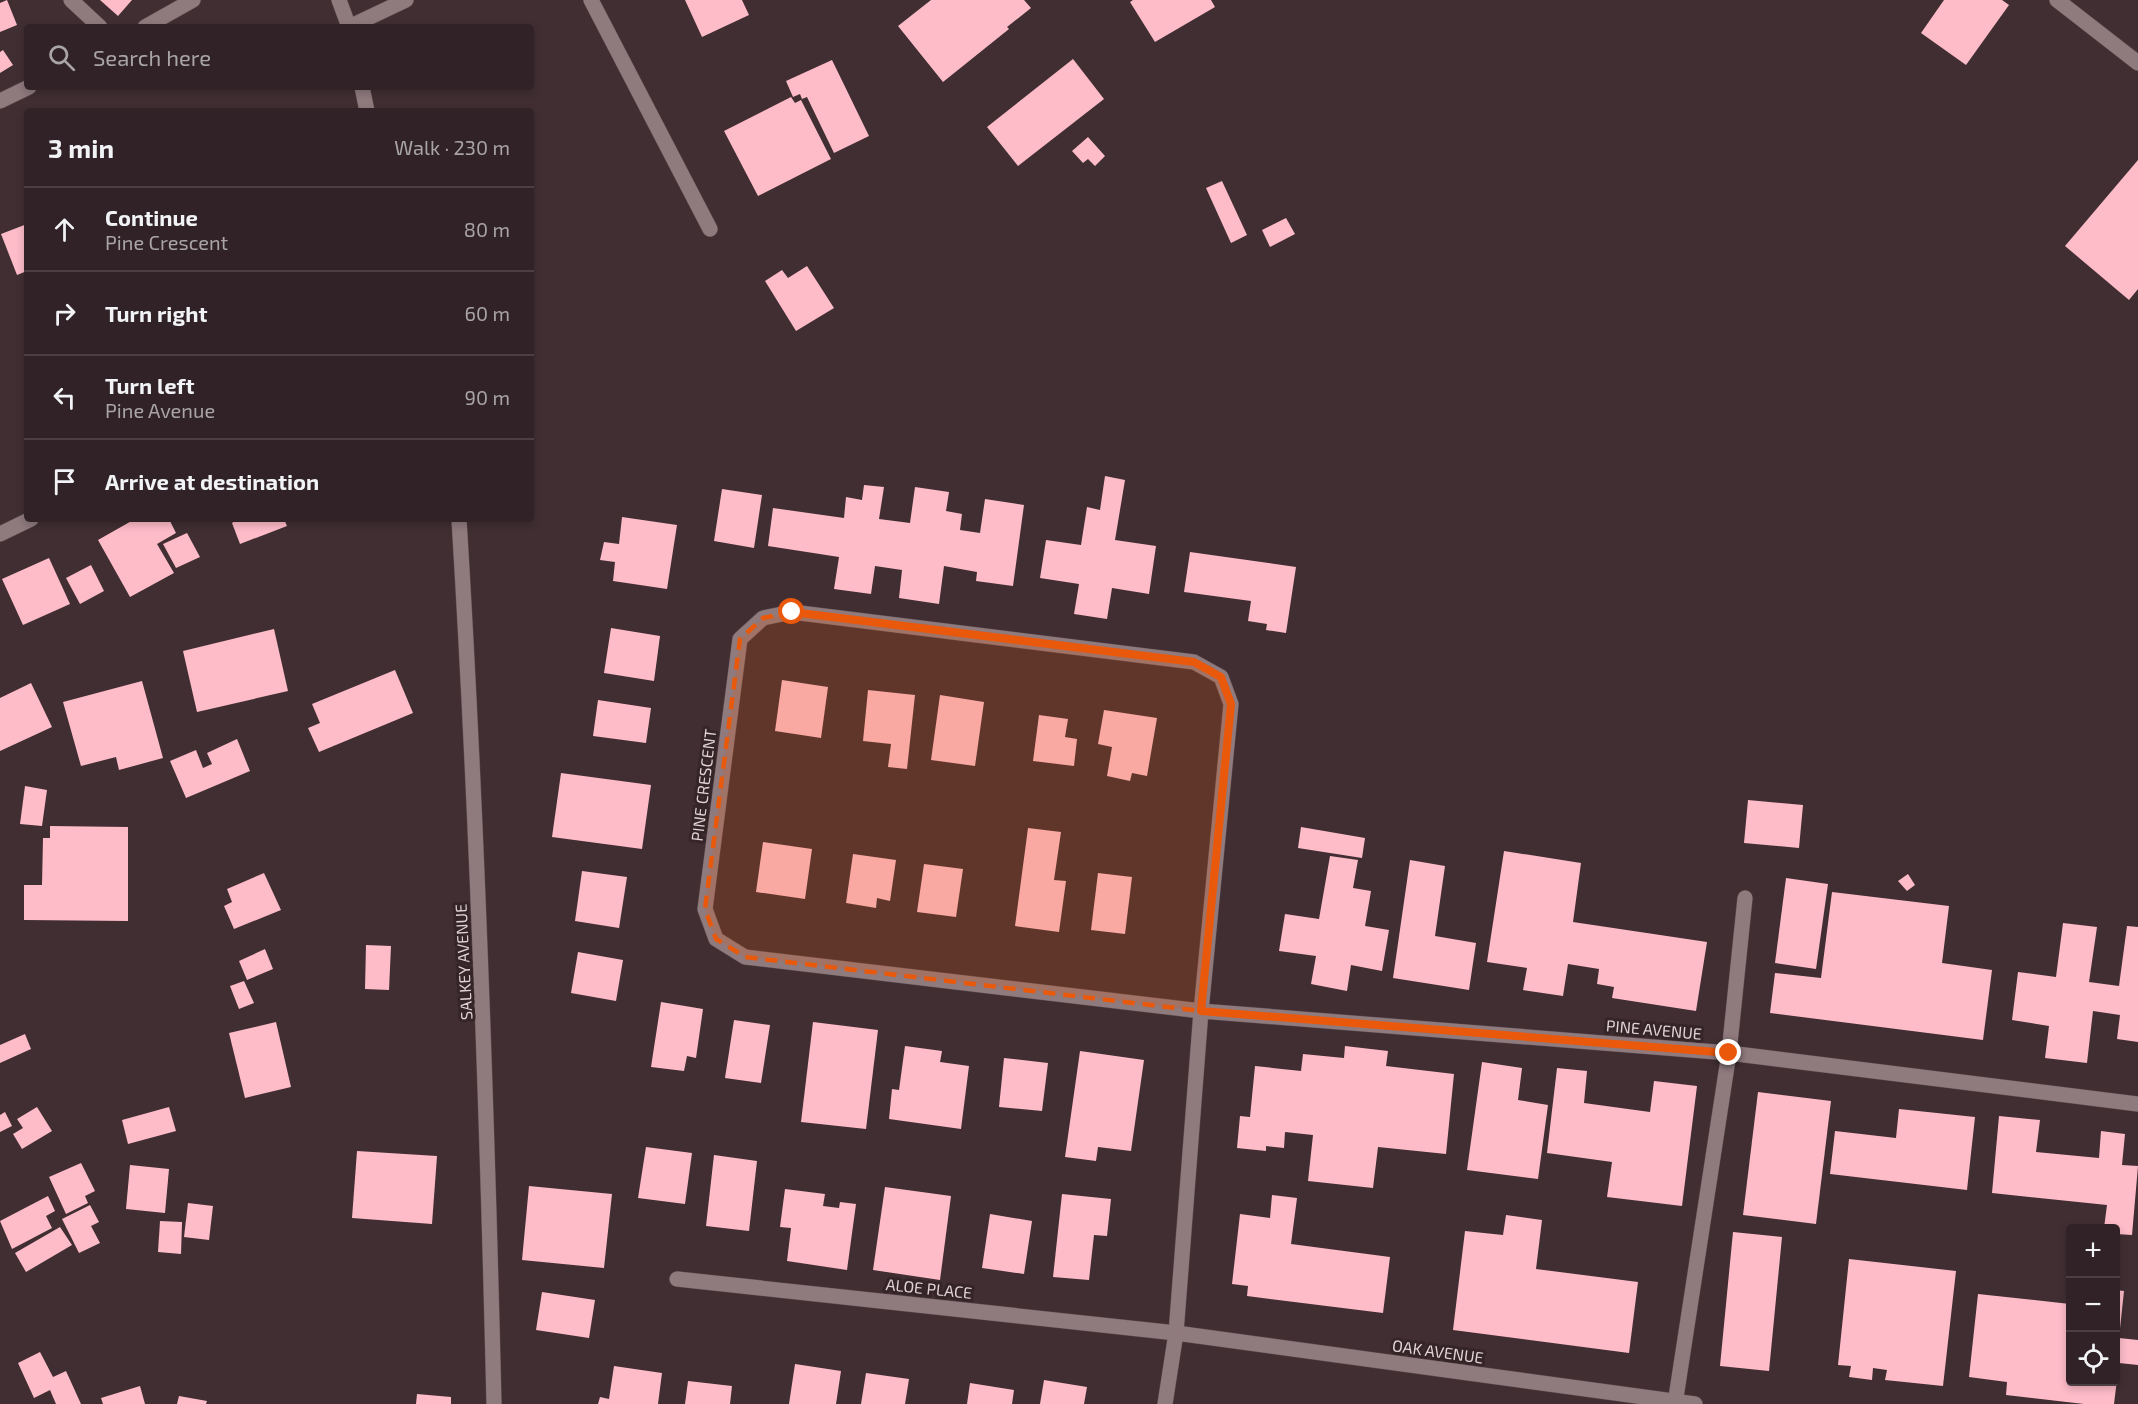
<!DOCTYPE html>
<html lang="en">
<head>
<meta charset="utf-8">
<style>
  :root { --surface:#302226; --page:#382a2e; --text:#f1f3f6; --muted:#a8a4a7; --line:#4b3f43 }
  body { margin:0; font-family:"Exo 2",sans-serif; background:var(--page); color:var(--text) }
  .controls { position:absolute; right:18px; bottom:18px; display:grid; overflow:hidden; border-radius:6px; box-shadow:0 3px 9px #0003 }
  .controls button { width:54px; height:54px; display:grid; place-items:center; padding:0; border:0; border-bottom:2px solid var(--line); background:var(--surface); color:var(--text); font:30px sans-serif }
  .stop { position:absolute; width:18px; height:18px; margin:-14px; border:4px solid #ea580c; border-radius:50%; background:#fff }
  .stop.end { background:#ea580c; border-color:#fff; box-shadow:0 2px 6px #0008 }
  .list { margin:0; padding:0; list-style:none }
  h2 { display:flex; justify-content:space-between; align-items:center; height:78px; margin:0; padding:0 24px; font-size:26px }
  h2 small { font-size:20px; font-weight:400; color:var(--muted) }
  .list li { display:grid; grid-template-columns:39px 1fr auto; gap:18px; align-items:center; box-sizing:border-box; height:84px; padding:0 24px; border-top:2px solid var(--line) }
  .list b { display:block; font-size:22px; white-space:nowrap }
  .list p { margin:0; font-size:20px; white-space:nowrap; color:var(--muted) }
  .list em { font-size:20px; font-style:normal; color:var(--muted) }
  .icon { flex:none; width:33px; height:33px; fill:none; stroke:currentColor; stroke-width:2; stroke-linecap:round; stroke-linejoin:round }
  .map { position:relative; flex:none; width:2138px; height:1404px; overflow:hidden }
  .search { position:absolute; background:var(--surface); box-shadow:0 3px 9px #0003; left:24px; top:24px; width:510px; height:66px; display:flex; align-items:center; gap:15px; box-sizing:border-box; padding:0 21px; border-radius:6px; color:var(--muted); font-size:22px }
  .panel { position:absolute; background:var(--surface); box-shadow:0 3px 9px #0003; left:24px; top:108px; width:510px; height:414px; border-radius:6px }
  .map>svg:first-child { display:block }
  .building { fill:#febcc9 }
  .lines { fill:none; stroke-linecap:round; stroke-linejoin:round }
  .minor-casing { stroke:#5a4b4e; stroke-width:16 }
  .minor { stroke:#8f7a7e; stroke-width:15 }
  .route { stroke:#ea580c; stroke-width:8 }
  .marked { fill:#e8590c; fill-opacity:0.2; stroke:#e8590c; stroke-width:4.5; stroke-dasharray:12 8; stroke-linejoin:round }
  .labels { text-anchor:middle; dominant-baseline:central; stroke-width:6; stroke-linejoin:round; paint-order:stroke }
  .street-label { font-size:16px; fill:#dfd3d5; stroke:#352428 }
</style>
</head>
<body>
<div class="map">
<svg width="2138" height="1404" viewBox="0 0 2138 1404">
  <rect width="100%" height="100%" fill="#402e32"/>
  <g class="building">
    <polygon points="7,0 17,25 0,32 0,3"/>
    <polygon points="100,0 132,0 118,16"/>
    <polygon points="685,0 742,0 749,15 702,37"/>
    <polygon points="931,0 1024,0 1031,8 1007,27 1009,29 943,82 898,26"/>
    <polygon points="1133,0 1211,0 1215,7 1155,42 1130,2"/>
    <polygon points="1944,0 2002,0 2009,5 1966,65 1921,33"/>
    <polygon points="3,50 13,65 0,73 0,52"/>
    <polygon points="1073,59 1104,99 1018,166 987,127"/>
    <polygon points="832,60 869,136 834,153 807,97 802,99 800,94 793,97 786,81"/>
    <polygon points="791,97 795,103 801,100 831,159 758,196 724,131"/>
    <polygon points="1088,137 1105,156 1095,166 1088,159 1083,163 1072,151"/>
    <polygon points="2138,160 2138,289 2129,300 2065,246"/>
    <polygon points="1222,181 1247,235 1231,243 1206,188"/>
    <polygon points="1286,218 1295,234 1270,247 1262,230"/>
    <polygon points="27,224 27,271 17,275 1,234"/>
    <polygon points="807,266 834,308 796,331 765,281 782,270 788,278"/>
    <polygon points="1105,476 1125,480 1115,540 1156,546 1149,594 1112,588 1107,619 1074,614 1079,584 1040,578 1046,540 1081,545 1087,507 1100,510"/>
    <polygon points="864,485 884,487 879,519 910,523 915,487 949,492 946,511 962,514 960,530 980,533 985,499 1024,505 1013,586 976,581 977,572 944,566 939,604 899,598 902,570 875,566 871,594 834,589 839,557 768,546 773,508 844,518 846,497 862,500"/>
    <polygon points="722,489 762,495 754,548 714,541"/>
    <polygon points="622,517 677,525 667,589 613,581 615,562 600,560 604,542 619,544"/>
    <polygon points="135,519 169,519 176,533 157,544 174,573 130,597 98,540"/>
    <polygon points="238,519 284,519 287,526 240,544 232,523"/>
    <polygon points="187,533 200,557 176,568 163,544"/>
    <polygon points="1190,552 1296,567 1286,633 1266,630 1267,624 1248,621 1251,601 1184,592"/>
    <polygon points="49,558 70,604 23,625 2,579"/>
    <polygon points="91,565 104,591 80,604 66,578"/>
    <polygon points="611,628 660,636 654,681 604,673"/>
    <polygon points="274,629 288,691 197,712 183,651"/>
    <polygon points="395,670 413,713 319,752 308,728 320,723 312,704"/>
    <polygon points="782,680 828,687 821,738 775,731"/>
    <polygon points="142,681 163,758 119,770 116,757 81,766 63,702"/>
    <polygon points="31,683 52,727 0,751 0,698"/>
    <polygon points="868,690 915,695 907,769 888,767 891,744 863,741"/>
    <polygon points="940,695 984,702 975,766 931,760"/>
    <polygon points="598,700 651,708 646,743 593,736"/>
    <polygon points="1104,710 1157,718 1147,776 1132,773 1130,781 1107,776 1112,747 1098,744"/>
    <polygon points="1039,715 1068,719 1065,737 1077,739 1074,766 1033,761"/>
    <polygon points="237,739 250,771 186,798 170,761 196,750 203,768 212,764 207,753"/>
    <polygon points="561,773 651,785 642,849 552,837"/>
    <polygon points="25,786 47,790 42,826 20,824"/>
    <polygon points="1748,800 1803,805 1799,848 1744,843"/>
    <polygon points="50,826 128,827 128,921 24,920 24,885 42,885 43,838 50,838"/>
    <polygon points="1301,827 1365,838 1362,858 1298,848"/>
    <polygon points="1028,828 1061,832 1054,880 1066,881 1059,932 1015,926"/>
    <polygon points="763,842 812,849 805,899 756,892"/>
    <polygon points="1504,851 1581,863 1573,922 1707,942 1696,1011 1612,998 1614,987 1597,984 1599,969 1568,964 1563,996 1523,990 1527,968 1487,962"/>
    <polygon points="853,854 896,860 890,901 877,898 876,908 846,903"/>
    <polygon points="1330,856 1358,860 1353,888 1371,891 1365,926 1389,930 1382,971 1351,965 1347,991 1311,984 1316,956 1279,951 1285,914 1319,919"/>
    <polygon points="1410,860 1445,866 1435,936 1476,943 1469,990 1393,978"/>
    <polygon points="924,864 963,869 956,917 917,912"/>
    <polygon points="582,871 627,877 619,928 575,921"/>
    <polygon points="264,873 281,910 234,929 224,906 232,902 227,889"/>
    <polygon points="1098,873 1132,877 1125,934 1091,930"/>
    <polygon points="1908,874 1915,885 1907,891 1898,881"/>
    <polygon points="1786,878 1828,884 1816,969 1775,963"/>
    <polygon points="1832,892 1949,906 1942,963 1992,970 1983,1040 1770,1013 1775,973 1821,978"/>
    <polygon points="2063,923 2097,927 2089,982 2119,986 2127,926 2138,927 2138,1042 2117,1039 2120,1015 2093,1011 2087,1063 2045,1058 2049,1026 2012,1020 2018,972 2056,977"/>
    <polygon points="366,945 391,946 389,990 365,989"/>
    <polygon points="265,949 273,969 247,980 239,961"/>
    <polygon points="578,952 623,960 616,1001 571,993"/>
    <polygon points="244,981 254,1003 239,1009 230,986"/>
    <polygon points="661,1002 703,1009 696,1058 687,1056 684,1071 651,1067"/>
    <polygon points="734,1020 770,1025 761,1083 725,1078"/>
    <polygon points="276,1022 291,1087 245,1098 229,1033"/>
    <polygon points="813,1022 878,1030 866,1129 801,1122"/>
    <polygon points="25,1034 31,1049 0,1063 0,1045"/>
    <polygon points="905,1046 942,1051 940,1062 969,1066 961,1129 889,1119 892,1089 899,1090"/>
    <polygon points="1345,1046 1388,1051 1386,1066 1454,1074 1446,1154 1378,1147 1373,1188 1308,1181 1313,1135 1285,1132 1284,1148 1266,1146 1266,1151 1237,1148 1240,1116 1250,1117 1255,1066 1301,1071 1303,1054 1344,1058"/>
    <polygon points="1080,1051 1144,1060 1131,1151 1098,1147 1096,1161 1065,1157"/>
    <polygon points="1004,1058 1048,1063 1042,1111 999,1107"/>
    <polygon points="1482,1062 1522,1068 1518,1100 1548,1105 1538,1179 1467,1170"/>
    <polygon points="1557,1068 1587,1071 1584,1103 1650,1112 1654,1081 1697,1086 1682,1206 1607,1197 1612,1162 1547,1153"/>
    <polygon points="1758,1092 1831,1101 1816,1224 1743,1215"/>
    <polygon points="37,1107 52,1131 22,1149 13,1134 23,1128 17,1119"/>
    <polygon points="169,1107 176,1131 128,1144 122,1120"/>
    <polygon points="1899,1109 1975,1117 1967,1190 1830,1174 1835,1131 1896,1138"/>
    <polygon points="5,1112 12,1126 0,1132 0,1115"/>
    <polygon points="1999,1116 2040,1120 2036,1152 2099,1158 2101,1131 2125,1134 2122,1165 2138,1166 2132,1235 2116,1234 2116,1228 2104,1228 2107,1205 1992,1193"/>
    <polygon points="646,1147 692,1153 685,1204 638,1198"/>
    <polygon points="357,1151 437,1156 432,1224 352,1218"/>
    <polygon points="714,1155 757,1161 749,1231 706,1226"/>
    <polygon points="81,1163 95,1191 85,1196 88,1203 66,1214 49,1177"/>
    <polygon points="130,1165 169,1169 165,1213 126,1209"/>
    <polygon points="529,1186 612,1194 604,1268 522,1260"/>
    <polygon points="885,1187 951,1196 940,1280 873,1270"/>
    <polygon points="785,1189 825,1194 823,1206 839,1208 840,1202 856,1204 847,1270 787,1261 791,1228 780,1227"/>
    <polygon points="1062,1194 1111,1199 1107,1236 1094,1235 1089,1280 1053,1277"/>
    <polygon points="1272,1195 1297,1198 1291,1244 1390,1257 1383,1313 1247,1296 1248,1286 1232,1284 1240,1214 1270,1218"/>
    <polygon points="48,1196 55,1211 46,1216 52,1228 12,1249 0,1221"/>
    <polygon points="188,1203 213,1206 209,1240 184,1237"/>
    <polygon points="90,1205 99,1222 91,1226 100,1243 79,1253 62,1219"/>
    <polygon points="990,1214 1032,1221 1024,1274 982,1268"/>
    <polygon points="1506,1215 1542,1220 1536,1269 1638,1282 1629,1353 1453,1330 1465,1231 1503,1235"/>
    <polygon points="160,1221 182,1222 181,1254 158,1252"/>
    <polygon points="60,1227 72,1245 26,1272 15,1253"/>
    <polygon points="1733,1232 1782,1237 1769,1371 1720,1366"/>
    <polygon points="1849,1259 1956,1271 1943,1386 1885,1380 1887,1370 1873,1368 1872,1380 1849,1377 1851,1366 1838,1365"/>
    <polygon points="2116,1290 2124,1291 2119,1338 2138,1340 2138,1365 2119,1363 2114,1404 2084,1404 2006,1395 2007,1382 1969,1377 1978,1294 2070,1304 2070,1382 2116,1382"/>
    <polygon points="542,1292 595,1300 589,1338 536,1330"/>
    <polygon points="40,1352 53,1377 66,1371 81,1404 56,1404 50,1390 34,1398 18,1363"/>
    <polygon points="795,1364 841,1371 836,1404 789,1404"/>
    <polygon points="614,1366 662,1373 658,1404 598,1404 600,1397 609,1399"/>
    <polygon points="866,1373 909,1379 905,1404 861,1404"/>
    <polygon points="1044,1380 1087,1387 1084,1404 1040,1404"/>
    <polygon points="688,1381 732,1386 730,1404 685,1404"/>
    <polygon points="970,1383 1014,1390 1012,1404 967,1404"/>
    <polygon points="140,1386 145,1404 103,1404 101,1398"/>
    <polygon points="417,1394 451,1397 451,1404 416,1404"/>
    <polygon points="179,1396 207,1401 206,1404 177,1404"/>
  </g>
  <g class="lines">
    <defs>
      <g id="minor">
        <polyline points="71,0 100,27"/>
        <polyline points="339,0 349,27"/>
        <polyline points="591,0 710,229"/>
        <polyline points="2057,0 2138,63"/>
        <polyline points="145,27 193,0"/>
        <polyline points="349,27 406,0"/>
        <polyline points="362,87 367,111"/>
        <polyline points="0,101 29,87"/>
        <path d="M459,519c18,295 28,590 35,885"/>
        <polyline points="0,534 31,519"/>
        <polyline points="677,1279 1176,1333 1695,1404"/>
        <polyline points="1165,1404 1176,1333 1201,1011 1231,704 1221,677 1194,662 792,612 763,618 740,639 705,909 716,939 745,957 1201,1011 1729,1053 2138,1104"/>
        <polyline points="1675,1404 1729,1053 1745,898"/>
      </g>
    </defs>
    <use href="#minor" class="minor-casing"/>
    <use href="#minor" class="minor"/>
  </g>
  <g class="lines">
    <polyline class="route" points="792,612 1194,662 1221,677 1231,704 1201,1011 1729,1053"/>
  </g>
  <path class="marked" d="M792,612l402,50 27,15 10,27 -30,307 -456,-54 -29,-18 -11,-30 35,-270 23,-21z"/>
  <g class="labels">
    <g class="street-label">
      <text transform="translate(703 785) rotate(-83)">PINE CRESCENT</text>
      <text transform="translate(463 962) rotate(-93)">SALKEY AVENUE</text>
      <text transform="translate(1654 1029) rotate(5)">PINE AVENUE</text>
      <text transform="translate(929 1288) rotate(6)">ALOE PLACE</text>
      <text transform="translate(1438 1351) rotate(8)">OAK AVENUE</text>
    </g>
  </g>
</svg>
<div class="controls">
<button>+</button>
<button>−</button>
<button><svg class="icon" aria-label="locate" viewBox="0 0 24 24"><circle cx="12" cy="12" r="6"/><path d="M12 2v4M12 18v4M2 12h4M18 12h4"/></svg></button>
</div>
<div class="stop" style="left:792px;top:612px"></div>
<div class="stop end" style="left:1729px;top:1053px"></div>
<div class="search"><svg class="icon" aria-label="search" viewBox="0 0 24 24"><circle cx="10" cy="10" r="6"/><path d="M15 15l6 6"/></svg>Search here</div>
<section class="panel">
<h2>3 min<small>Walk · 230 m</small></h2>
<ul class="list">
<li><svg class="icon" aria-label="ahead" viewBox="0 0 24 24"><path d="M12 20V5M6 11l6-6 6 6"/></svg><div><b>Continue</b><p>Pine Crescent</p></div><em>80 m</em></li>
<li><svg class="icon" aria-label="right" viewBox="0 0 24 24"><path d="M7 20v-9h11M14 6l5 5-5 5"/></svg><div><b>Turn right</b></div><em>60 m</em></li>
<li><svg class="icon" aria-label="left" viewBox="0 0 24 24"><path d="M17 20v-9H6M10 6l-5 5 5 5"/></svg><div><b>Turn left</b><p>Pine Avenue</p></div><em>90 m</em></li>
<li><svg class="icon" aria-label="arrive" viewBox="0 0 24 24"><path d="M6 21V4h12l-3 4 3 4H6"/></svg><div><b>Arrive at destination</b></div></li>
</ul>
</section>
</div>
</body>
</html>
